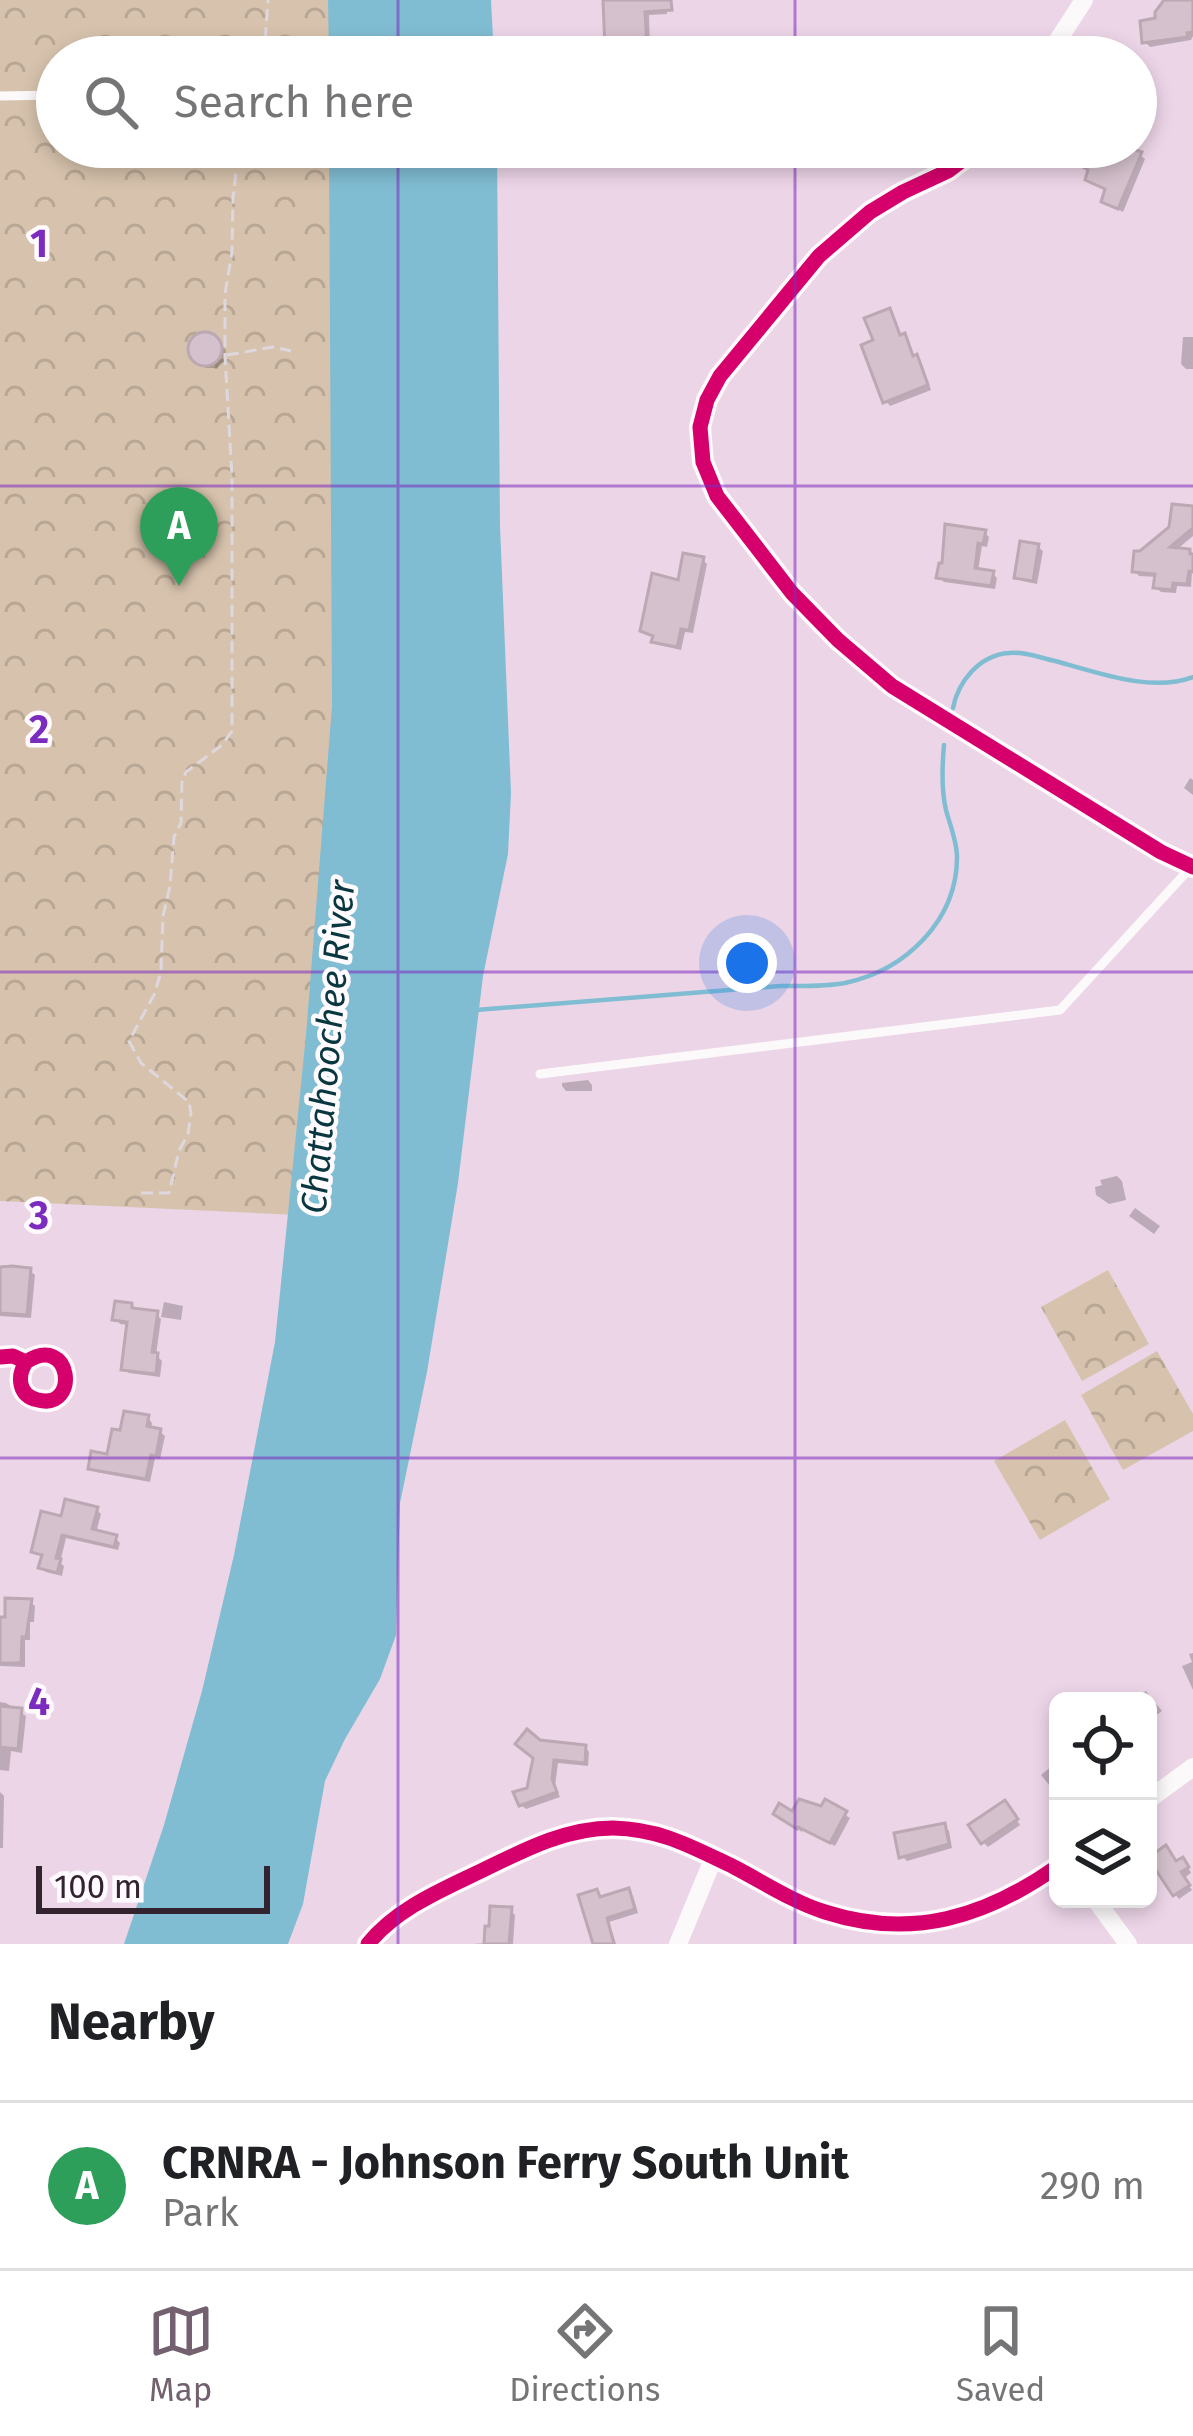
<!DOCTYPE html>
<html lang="en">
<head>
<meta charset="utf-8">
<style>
  :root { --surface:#fff; --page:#f2f2f2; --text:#202124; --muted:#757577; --line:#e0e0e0; --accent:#74616f }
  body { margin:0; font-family:"Fira Sans",sans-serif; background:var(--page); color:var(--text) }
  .controls { position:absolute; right:36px; bottom:36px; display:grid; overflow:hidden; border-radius:18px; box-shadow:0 6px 18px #0003 }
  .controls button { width:108px; height:108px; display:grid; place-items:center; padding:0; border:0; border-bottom:3px solid var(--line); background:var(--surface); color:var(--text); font:60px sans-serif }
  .scale { position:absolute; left:36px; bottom:30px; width:234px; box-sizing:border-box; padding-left:12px; border:6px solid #33232f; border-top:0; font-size:33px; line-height:42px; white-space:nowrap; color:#33232f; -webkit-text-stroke:9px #fffafd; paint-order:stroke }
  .you { position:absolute; left:747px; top:963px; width:42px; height:42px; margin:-30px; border:9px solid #fff; border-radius:50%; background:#1a73e8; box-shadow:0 0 0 18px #1a73e833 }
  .badge { display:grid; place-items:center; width:78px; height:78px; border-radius:50%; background:var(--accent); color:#fff; font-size:39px; font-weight:700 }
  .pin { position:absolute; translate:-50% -99px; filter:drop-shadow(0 3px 6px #0008) }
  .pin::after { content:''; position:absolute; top:63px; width:42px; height:36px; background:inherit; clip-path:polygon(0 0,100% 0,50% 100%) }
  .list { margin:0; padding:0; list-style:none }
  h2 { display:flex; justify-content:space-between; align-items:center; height:156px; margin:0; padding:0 48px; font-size:51px }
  h2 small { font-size:39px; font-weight:400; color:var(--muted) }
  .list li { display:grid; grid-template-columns:78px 1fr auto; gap:36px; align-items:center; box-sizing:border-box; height:168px; padding:0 48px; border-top:3px solid var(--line) }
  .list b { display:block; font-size:45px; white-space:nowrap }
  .list p { margin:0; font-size:39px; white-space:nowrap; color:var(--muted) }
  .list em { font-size:39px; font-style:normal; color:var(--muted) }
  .icon { flex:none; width:66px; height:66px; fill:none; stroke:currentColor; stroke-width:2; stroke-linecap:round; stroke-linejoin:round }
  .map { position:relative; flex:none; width:1193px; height:1944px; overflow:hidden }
  .search { position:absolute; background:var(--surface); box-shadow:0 6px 18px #0003; left:36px; right:36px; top:36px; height:132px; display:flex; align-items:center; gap:30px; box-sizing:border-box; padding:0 42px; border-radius:66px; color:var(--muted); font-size:45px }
  .sheet { height:324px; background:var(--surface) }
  nav { display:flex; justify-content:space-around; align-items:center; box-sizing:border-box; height:168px; border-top:3px solid var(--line); background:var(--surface); font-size:33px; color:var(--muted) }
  nav a { display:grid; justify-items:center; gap:6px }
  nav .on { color:var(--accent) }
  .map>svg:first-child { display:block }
  .park { fill:url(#park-crowns) }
  .water { fill:#81bdd2 }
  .shadow { fill:#0003 }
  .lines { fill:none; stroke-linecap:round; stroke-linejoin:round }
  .stream { stroke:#81bdd2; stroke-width:4.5 }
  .building { fill:#d5c1cd; stroke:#bba8b3; stroke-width:3 }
  .path { stroke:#ded7dd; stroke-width:3; stroke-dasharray:12 6; stroke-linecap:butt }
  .service { stroke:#fcf9fb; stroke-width:9 }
  .minor { stroke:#fcf9fb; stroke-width:18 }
  .cycleway-casing { stroke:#fffafd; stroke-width:22 }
  .cycleway { stroke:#d6006c; stroke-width:15 }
  .grid { fill:none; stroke:#7b2cbf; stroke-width:3; stroke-opacity:0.55 }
  .labels { text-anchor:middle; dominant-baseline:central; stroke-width:9; stroke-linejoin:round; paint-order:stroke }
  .water-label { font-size:36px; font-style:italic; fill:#083740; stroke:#fffafd }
  .grid-label { font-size:39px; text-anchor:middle; font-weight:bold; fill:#7b2cbf; stroke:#fffafd; stroke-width:9; stroke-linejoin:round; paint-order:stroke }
</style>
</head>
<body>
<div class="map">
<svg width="1193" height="1944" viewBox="0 0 1193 1944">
  <defs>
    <pattern id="park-crowns" width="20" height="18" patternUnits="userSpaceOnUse" patternTransform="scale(3)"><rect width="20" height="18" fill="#d7c3ad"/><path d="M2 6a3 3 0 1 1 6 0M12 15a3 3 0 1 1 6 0" fill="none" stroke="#b9a795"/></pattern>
  </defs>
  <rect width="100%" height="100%" fill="#ecd5e7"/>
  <g class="park">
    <polygon points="0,0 363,0 364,57 57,57 57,147 364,147 365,285 299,1215 0,1201"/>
    <polygon points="1108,1270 1149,1344 1082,1381 1041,1307"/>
    <polygon points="1157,1351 1193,1414 1193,1431 1123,1470 1081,1395"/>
    <polygon points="1065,1420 1110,1499 1040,1540 994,1461"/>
  </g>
  <g class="water">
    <polygon points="328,0 491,0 494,57 329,57"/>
    <polygon points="329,147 497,147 500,526 511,793 508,854 483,976 458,1183 427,1372 400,1503 396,1635 380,1679 345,1739 325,1781 303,1904 288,1944 124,1944 164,1825 202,1691 234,1555 275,1342 306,1035 332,706"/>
  </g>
  <g class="shadow">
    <polygon points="643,0 666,0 667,14 649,15 650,51 612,52 608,48"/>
    <polygon points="1170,0 1193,0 1193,36 1191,40 1150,47 1145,42"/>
    <polygon points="1098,147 1118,147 1140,155 1145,159 1123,212 1104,202 1108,190 1088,179"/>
    <polygon points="889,311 902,337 908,341 915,358 921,362 931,390 890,406 886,401 876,342"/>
    <polygon points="201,335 211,336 226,350 225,361 217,368 206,368 191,352 192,342"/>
    <polygon points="1183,337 1193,337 1193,369 1186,369 1181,364"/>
    <polygon points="1193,509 1193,536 1175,551 1189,552 1193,556 1191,587 1177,586 1176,593 1161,592 1156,587 1157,577 1139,576 1135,571 1141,554"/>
    <polygon points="984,532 989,537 987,547 982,546 978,571 992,573 997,578 995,589 944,582 939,577"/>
    <polygon points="1038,547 1043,551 1037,584 1022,581 1017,577"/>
    <polygon points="703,560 707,564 693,633 685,632 681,650 659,645 655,637 643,630"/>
    <polygon points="1190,778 1193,780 1193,795 1184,788"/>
    <polygon points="588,1080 592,1085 592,1091 566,1091 562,1086 562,1083"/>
    <polygon points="1117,1176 1122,1181 1126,1200 1109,1204 1096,1195 1095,1187 1102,1185 1100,1180"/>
    <polygon points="1135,1208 1160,1226 1154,1234 1129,1216"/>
    <polygon points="0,1269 30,1271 35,1275 31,1318 0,1316"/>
    <polygon points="164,1302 183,1306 181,1320 161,1317"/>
    <polygon points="131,1306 137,1312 156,1314 161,1319 156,1355 162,1361 160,1377 129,1373 124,1368 129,1325 120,1324 116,1319"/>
    <polygon points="148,1418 152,1423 151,1430 160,1432 165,1436 160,1459 155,1458 150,1482 96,1472 91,1468 109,1458"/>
    <polygon points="96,1509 101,1514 96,1533 115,1538 120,1543 118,1550 66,1538 60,1563 64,1566 62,1576 46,1572 42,1567 44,1557 35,1551 63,1519"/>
    <polygon points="30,1602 35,1606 34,1622 30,1622 30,1640 25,1640 25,1667 0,1666 0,1620 8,1620"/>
    <polygon points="1193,1653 1193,1690 1182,1666 1192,1662 1189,1654"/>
    <polygon points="1146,1691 1162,1711 1148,1721 1148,1701 1119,1701 1131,1692 1136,1698"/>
    <polygon points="0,1702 6,1703 26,1716 22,1753 11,1751 9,1771 0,1770"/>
    <polygon points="538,1743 585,1747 589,1752 588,1766 558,1763 555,1786 560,1797 526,1809 521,1805 530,1790"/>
    <polygon points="1058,1761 1058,1796 1041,1775"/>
    <polygon points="0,1792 4,1796 3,1848 0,1848"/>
    <polygon points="826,1803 850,1818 835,1846 803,1829 802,1832 781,1818 822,1810"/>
    <polygon points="1009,1808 1020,1825 988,1847 983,1842"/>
    <polygon points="944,1826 949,1831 952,1848 907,1861 902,1856"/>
    <polygon points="1177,1864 1187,1865 1191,1873 1184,1878 1192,1890 1179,1899 1175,1894"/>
    <polygon points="596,1892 603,1899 628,1892 633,1896 638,1913 609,1922 616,1944 596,1944"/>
    <polygon points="510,1910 515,1915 513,1944 473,1944 487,1943"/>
  </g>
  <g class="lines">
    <g class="stream">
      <path d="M953,708c5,-26 26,-53 56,-55 14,-2 32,5 46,8 42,11 95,32 138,16"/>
      <path d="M476,1010l304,-24c22,0 43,1 65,-3 61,-13 113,-63 112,-128 -1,-16 -7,-30 -11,-45 -5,-21 -4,-43 -2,-65"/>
    </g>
  </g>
  <g class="building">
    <polygon points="603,0 671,0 672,10 645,12 647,47 605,49"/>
    <polygon points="1164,0 1193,0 1193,32 1187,33 1188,37 1142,43 1140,21 1155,18 1155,12"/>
    <polygon points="1127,147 1142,152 1118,209 1101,202 1105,189 1085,180 1088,170 1083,167 1089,148"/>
    <polygon points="890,308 900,335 905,333 913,356 917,354 928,385 883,403 861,345 873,340 864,318"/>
    <circle cx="205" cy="349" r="17"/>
    <polygon points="1172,504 1193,506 1193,528 1170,547 1190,549 1190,554 1193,554 1193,572 1189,571 1187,584 1173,583 1172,590 1153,588 1155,574 1132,572 1134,551 1140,551 1169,527"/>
    <polygon points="945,524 986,530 983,544 978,543 975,568 994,571 991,586 936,578 939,563 942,563"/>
    <polygon points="1020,541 1039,544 1033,581 1014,578"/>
    <polygon points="683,553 704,557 689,630 681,629 677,647 651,642 653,636 640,631 652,573 678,580"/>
    <polygon points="12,1266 31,1268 27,1315 0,1313 0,1267"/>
    <polygon points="115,1301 132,1303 132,1308 158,1311 152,1352 158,1353 156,1374 121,1370 127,1322 112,1320"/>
    <polygon points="124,1411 149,1415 147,1426 161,1429 156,1456 151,1455 146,1479 88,1469 91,1451 107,1454 112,1429 120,1430"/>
    <polygon points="65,1499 98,1507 92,1529 117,1535 114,1547 62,1535 56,1558 61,1559 57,1573 38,1568 42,1555 31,1552 41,1511 61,1516"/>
    <polygon points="5,1598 32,1599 26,1637 22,1637 21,1663 0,1663 0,1617 5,1617"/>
    <polygon points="0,1706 22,1708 18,1749 0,1747"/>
    <polygon points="527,1729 540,1740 586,1745 585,1763 554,1760 552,1779 557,1792 519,1806 513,1792 527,1788 533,1758 515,1744"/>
    <polygon points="799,1799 821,1806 825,1799 847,1811 830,1843 798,1827 797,1829 773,1814 779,1803 792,1811"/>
    <polygon points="1005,1800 1018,1819 981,1844 968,1825"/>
    <polygon points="945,1823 949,1844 899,1858 894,1833"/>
    <polygon points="1166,1845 1176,1861 1183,1857 1189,1867 1181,1872 1190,1885 1173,1896 1148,1858"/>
    <polygon points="629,1888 635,1909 607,1918 614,1944 593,1944 578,1895 597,1889 600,1897"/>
    <polygon points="490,1906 512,1907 509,1944 484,1944 485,1926 489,1926"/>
  </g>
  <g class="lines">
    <g class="path">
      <polyline points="264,57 268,0"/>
      <polyline points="302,147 303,152"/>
      <polyline points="227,355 273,347 291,351"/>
      <polyline points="141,1193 169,1193 179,1151 188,1134 191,1113 189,1102 141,1063 129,1041 155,993 161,971 163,916 170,886 174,837 181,823 182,781 186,772 222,745 232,731 232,477 225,356 225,294 232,252 233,198 239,147"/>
    </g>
    <g class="service">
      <polyline points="0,96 57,95"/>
      <polyline points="540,1074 1060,1010 1192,866"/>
    </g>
    <g class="minor">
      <polyline points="1047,57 1084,0"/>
      <polyline points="980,147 948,171 903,192 870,212 819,256 720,376 707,400 700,427 703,462 717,496 792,593 838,640 892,686 1161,852 1193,867"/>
      <path d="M0,1357l13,-1 13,6c46,-30 54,49 12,38 -20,-4 -21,-24 -12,-38"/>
      <polyline points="1148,1800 1193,1767"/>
      <polyline points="1095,1899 1128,1944"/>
      <path d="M368,1944c29,-36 74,-54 115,-74 41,-20 83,-42 130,-42 48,1 79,19 121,39 29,15 59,35 91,45 87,28 161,5 233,-46"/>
      <polyline points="678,1944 714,1857"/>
    </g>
    <defs>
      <g id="cycleway">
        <polyline points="980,147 948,171 903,192 870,212 819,256 720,376 707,400 700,427 703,462 717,496 792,593 838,640 892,686 1161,852 1193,867"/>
        <path d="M0,1357l13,-1 13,6c46,-30 54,49 12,38 -20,-4 -21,-24 -12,-38"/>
        <path d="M368,1944c29,-36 74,-54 115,-74 41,-20 83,-42 130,-42 48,1 79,19 121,39 29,15 59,35 91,45 87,28 161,5 233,-46"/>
      </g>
    </defs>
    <use href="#cycleway" class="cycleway-casing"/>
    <use href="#cycleway" class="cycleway"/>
  </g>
  <path class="grid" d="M398,0v57M795,0v57M398,147v1797M795,147v1797M0,486h1193M0,972h1193M0,1458h1193"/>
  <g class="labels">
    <g class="water-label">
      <text transform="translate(328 1047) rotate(-85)">Chattahoochee River</text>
    </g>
  </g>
  <g class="grid-label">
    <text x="39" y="257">1</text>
    <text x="39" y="743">2</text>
    <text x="39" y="1229">3</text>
    <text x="39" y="1715">4</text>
  </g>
</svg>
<div class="controls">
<button><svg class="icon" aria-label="locate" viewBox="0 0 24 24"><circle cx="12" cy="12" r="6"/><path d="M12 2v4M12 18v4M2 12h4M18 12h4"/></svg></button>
<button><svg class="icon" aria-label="layers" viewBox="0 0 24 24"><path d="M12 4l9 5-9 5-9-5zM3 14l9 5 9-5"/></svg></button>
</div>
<div class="scale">100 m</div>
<div class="you"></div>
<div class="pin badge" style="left:179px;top:586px;background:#2e9e5b">A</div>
<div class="search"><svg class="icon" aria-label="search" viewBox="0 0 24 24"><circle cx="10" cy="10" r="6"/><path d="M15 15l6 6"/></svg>Search here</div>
</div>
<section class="sheet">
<h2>Nearby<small></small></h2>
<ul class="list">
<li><span class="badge" style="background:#2e9e5b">A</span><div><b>CRNRA - Johnson Ferry South Unit</b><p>Park</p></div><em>290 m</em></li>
</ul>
</section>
<nav>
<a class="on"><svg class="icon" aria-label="map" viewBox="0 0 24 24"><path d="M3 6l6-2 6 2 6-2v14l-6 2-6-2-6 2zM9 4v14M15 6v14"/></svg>Map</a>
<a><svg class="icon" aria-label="directions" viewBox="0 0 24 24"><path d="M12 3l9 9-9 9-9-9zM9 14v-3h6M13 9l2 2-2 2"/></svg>Directions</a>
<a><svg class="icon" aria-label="saved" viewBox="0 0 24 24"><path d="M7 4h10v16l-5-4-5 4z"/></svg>Saved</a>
</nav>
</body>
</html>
